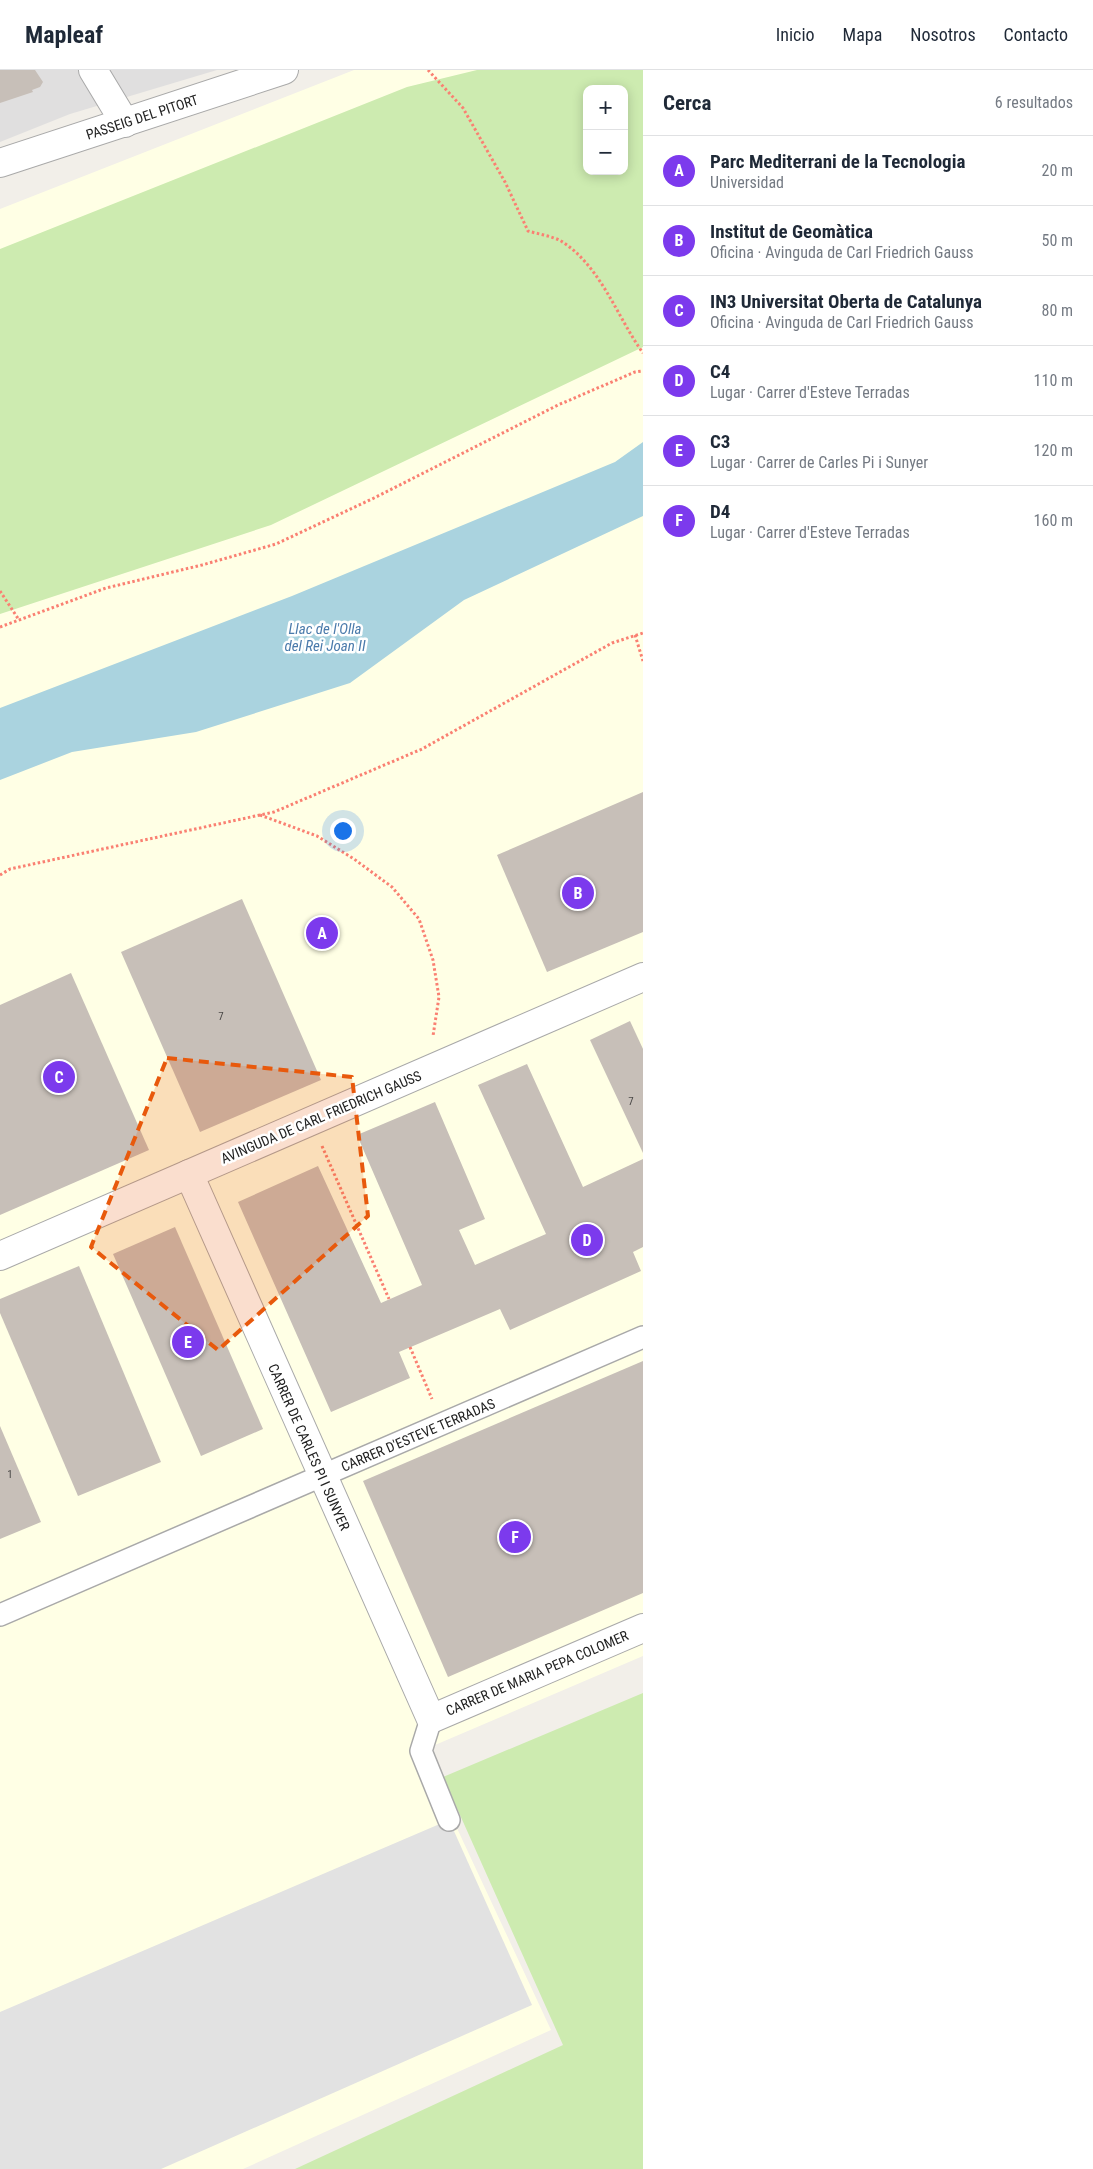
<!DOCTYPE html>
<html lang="es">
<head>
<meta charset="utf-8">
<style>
  :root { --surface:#fff; --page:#f6f6f7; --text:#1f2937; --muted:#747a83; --line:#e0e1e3; --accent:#7c3aed }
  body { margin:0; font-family:"Roboto Condensed",sans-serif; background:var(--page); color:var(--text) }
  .controls { position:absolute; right:15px; top:15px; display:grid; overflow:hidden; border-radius:10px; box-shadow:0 2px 12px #0003 }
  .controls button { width:45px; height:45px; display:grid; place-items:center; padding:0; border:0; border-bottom:1px solid var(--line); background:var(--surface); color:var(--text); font:25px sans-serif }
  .you { position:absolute; left:342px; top:760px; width:18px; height:18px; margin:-12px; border:4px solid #fff; border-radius:50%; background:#1a73e8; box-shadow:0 0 0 8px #1a73e833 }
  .badge { display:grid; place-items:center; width:32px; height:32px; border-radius:50%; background:var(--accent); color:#fff; font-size:16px; font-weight:700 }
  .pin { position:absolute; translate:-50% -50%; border:2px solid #fff; box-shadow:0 1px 5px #0006 }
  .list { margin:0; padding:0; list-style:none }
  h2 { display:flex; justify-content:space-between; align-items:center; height:65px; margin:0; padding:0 20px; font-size:21px }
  h2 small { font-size:16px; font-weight:400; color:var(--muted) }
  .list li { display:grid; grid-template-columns:32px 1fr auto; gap:15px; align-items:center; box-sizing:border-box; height:70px; padding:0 20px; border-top:1px solid var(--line) }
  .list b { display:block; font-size:19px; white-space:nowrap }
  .list p { margin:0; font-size:16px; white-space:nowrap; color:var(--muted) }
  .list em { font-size:16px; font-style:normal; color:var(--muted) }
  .map { position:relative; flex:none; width:643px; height:2099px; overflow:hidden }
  header { display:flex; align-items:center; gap:30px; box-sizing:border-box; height:70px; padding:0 25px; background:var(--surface); border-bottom:1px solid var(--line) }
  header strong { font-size:24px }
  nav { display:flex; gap:28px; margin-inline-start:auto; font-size:18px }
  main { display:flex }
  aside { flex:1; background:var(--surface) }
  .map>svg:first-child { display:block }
  .residential { fill:#e0dfdf }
  .education { fill:#ffffe5; fill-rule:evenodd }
  .grass { fill:#cdebb0; fill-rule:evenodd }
  .parking { fill:#e2e2e2 }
  .water { fill:#aad3df }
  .building { fill:#c7bfb8 }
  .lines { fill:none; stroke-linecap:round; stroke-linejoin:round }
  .pedestrian-casing { stroke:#a9a9a9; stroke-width:24 }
  .minor-casing { stroke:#a9a9a9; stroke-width:30 }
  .path { stroke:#fa8072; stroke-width:3; stroke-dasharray:2.5 2.5; stroke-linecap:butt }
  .pedestrian { stroke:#fff; stroke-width:21 }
  .minor { stroke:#fff; stroke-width:28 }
  .marked { fill:#e8590c; fill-opacity:0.2; stroke:#e8590c; stroke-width:4; stroke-dasharray:10 6; stroke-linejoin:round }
  .labels { text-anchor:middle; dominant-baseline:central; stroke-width:5; stroke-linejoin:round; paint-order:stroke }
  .number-label { font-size:11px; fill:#4b4948 }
  .street-label { font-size:14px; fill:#222; stroke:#fff }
  .water-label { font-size:15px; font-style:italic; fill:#4a7aab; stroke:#fff }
</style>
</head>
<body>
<header>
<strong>Mapleaf</strong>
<nav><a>Inicio</a><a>Mapa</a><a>Nosotros</a><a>Contacto</a></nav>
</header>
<main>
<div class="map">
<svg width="643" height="2099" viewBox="0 0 643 2099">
  <rect width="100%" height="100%" fill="#f2efe9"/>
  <polygon class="residential" points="0,0 217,0 70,44 0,72"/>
  <path class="education" d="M354,0h289v1586l-222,95 130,279 -308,139h-243v-1960zM587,19h37v82h-37z"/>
  <g class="grass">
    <path d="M477,0h166v277l-372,178 -271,89v-365l407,-162zM587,19h37v82h-37z"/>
    <polygon points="643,1623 643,2099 295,2099 563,1975 443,1707"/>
  </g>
  <polygon class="parking" points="449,1750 532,1935 161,2099 0,2099 0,1942"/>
  <polygon class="water" points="643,372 643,446 464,530 350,613 196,662 72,682 0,710 0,638 292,526 615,392"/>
  <g class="building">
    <polygon points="0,0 35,0 43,12 40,17 32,20 33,22 0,33"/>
    <polygon points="643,722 643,862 547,902 497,785"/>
    <polygon points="242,829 321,1010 200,1062 121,882"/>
    <polygon points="71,903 149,1080 0,1145 0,935"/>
    <polygon points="630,951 643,979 643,1083 590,970"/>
    <polygon points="527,994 583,1117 643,1089 643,1177 633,1182 641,1201 510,1260 500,1239 399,1282 410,1308 331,1342 238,1132 318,1096 381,1233 422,1215 357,1065 435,1032 485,1149 459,1160 475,1195 546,1164 478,1015"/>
    <polygon points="175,1157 263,1359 201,1386 113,1184"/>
    <polygon points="79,1196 161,1392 78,1426 0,1243 0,1229"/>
    <polygon points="643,1291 643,1523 448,1607 363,1411"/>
    <polygon points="0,1356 41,1452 0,1469"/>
  </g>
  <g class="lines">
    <defs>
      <g id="pedestrian">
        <polyline points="0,1545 643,1267"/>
        <polyline points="431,1649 421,1681 449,1750"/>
      </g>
      <g id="minor">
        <polyline points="93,0 125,53"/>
        <polyline points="0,93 284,0"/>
        <polyline points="189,1104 431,1649 643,1558"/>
        <polyline points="0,1186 643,907"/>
      </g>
    </defs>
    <use href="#pedestrian" class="pedestrian-casing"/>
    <use href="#minor" class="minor-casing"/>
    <g class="path">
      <path d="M428,0l35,38 42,74 23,49c10,3 24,5 33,10 40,25 56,76 82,112"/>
      <polyline points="0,521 19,550"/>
      <polyline points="0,557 106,518 202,495 276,474 374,428 558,335 635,302 643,301"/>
      <polyline points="635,565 643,591"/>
      <polyline points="260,745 317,766 354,789 392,817 419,849 433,890 439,927 433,966"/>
      <polyline points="0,805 10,799 274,742 422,679 612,573 643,563"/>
      <polyline points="322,1076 389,1229"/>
      <polyline points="410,1277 432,1329"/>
    </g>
    <use href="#pedestrian" class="pedestrian"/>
    <use href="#minor" class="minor"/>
  </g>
  <path class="marked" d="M167,988l185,19 16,139 -150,134 -127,-103z"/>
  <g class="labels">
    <g class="number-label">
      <text x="221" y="946">7</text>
      <text x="631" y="1031">7</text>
      <text x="10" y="1404">1</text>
    </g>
    <g class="street-label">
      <text transform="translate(142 47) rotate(-18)">PASSEIG DEL PITORT</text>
      <text transform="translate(321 1047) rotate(-23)">AVINGUDA DE CARL FRIEDRICH GAUSS</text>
      <text transform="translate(418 1365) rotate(-23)">CARRER D'ESTEVE TERRADAS</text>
      <text transform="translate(309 1377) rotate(66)">CARRER DE CARLES PI I SUNYER</text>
      <text transform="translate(537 1603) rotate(-23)">CARRER DE MARIA PEPA COLOMER</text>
    </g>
    <g class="water-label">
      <text x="325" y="559">Llac de l'Olla<tspan x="325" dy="17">del Rei Joan II</tspan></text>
    </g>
  </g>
</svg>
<div class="controls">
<button>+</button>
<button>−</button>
</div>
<div class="you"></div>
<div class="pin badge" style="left:322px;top:863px">A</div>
<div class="pin badge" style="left:578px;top:823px">B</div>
<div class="pin badge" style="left:59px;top:1007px">C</div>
<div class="pin badge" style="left:587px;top:1170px">D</div>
<div class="pin badge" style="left:188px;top:1272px">E</div>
<div class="pin badge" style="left:515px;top:1467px">F</div>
</div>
<aside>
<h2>Cerca<small>6 resultados</small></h2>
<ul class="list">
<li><span class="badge">A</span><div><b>Parc Mediterrani de la Tecnologia</b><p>Universidad</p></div><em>20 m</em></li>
<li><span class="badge">B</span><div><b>Institut de Geomàtica</b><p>Oficina · Avinguda de Carl Friedrich Gauss</p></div><em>50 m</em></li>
<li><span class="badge">C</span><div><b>IN3 Universitat Oberta de Catalunya</b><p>Oficina · Avinguda de Carl Friedrich Gauss</p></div><em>80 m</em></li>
<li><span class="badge">D</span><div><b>C4</b><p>Lugar · Carrer d'Esteve Terradas</p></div><em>110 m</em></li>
<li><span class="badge">E</span><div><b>C3</b><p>Lugar · Carrer de Carles Pi i Sunyer</p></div><em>120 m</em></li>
<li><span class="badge">F</span><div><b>D4</b><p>Lugar · Carrer d'Esteve Terradas</p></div><em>160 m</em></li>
</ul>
</aside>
</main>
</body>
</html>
